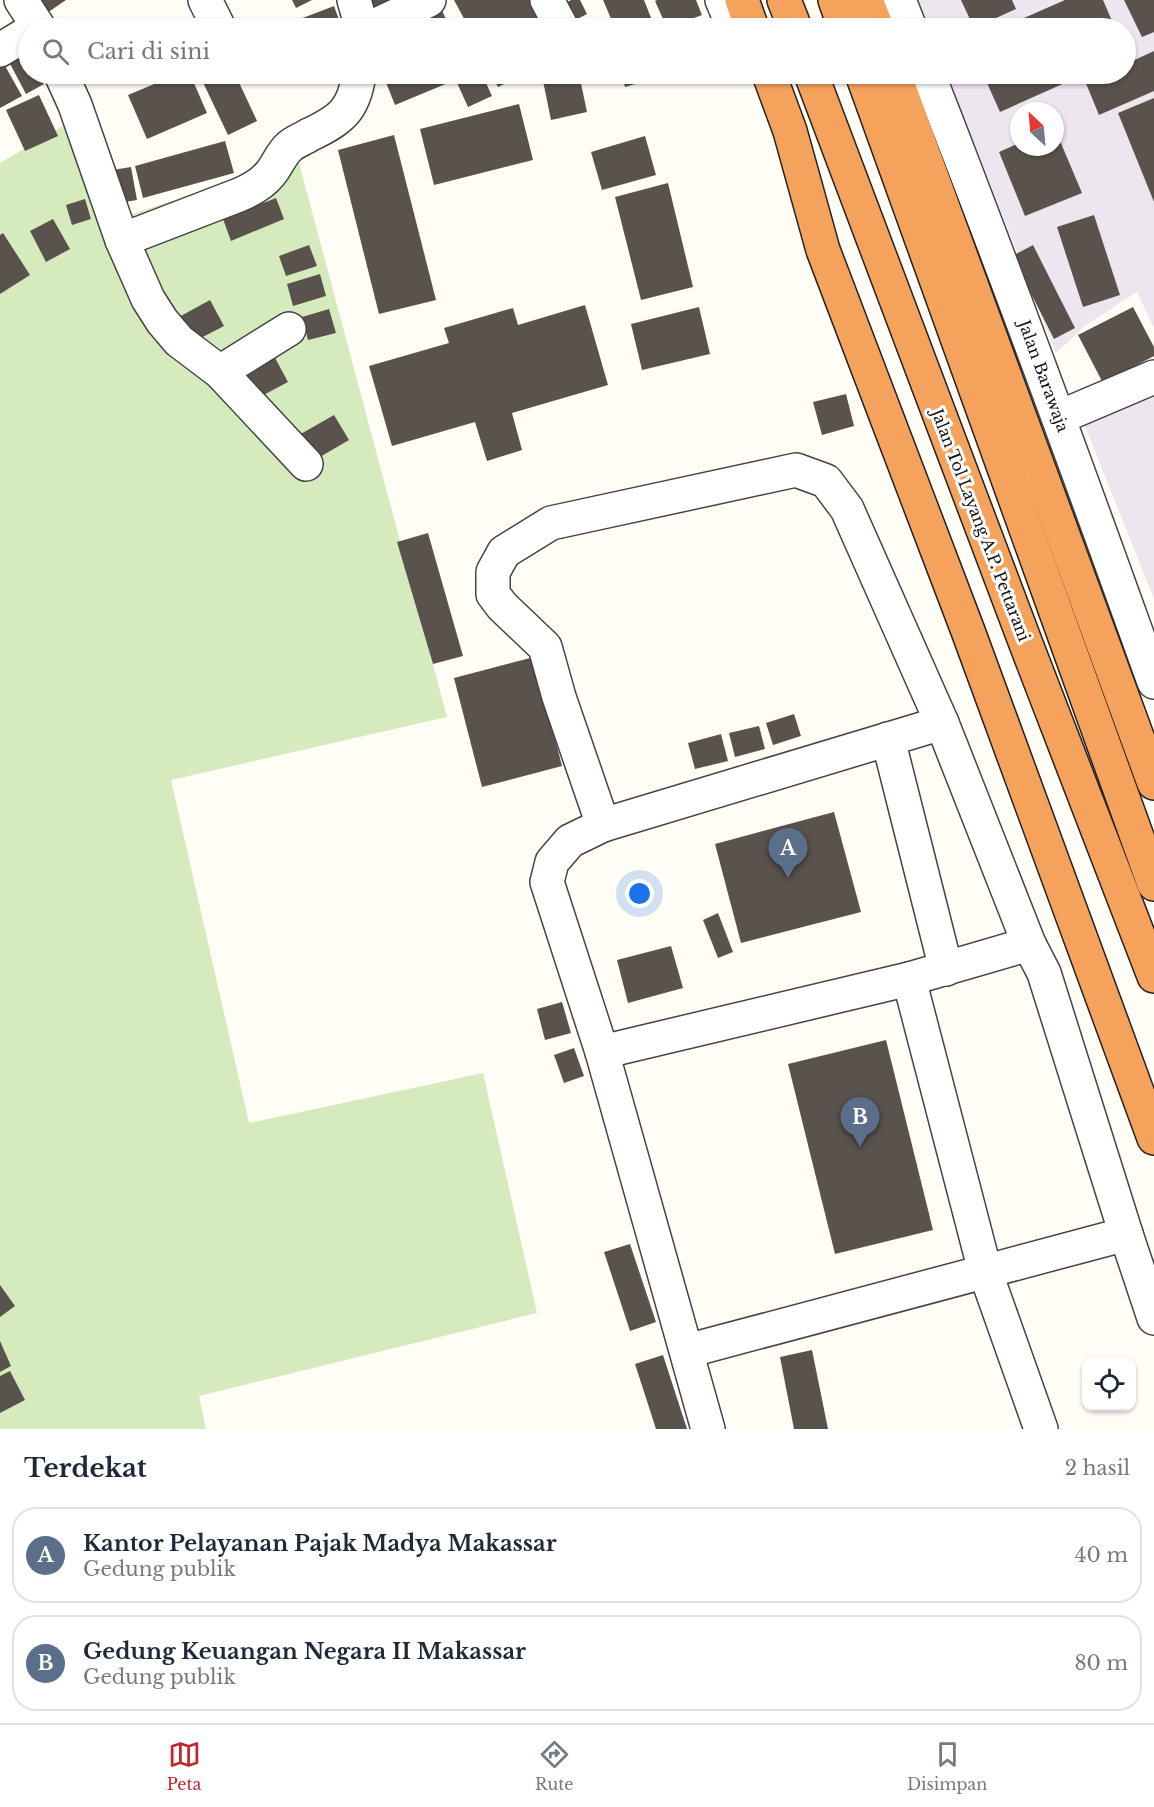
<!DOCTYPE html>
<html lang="id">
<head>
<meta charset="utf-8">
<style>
  :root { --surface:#fff; --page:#f2f2f3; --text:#1f2937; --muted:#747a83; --line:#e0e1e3; --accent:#c4262e }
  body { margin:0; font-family:"Libre Baskerville",serif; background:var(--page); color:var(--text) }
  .controls { position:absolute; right:18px; bottom:18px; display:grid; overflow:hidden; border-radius:12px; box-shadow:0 2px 4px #0004 }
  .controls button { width:54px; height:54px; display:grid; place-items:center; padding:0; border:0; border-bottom:2px solid var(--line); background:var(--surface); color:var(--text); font:30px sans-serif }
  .compass { position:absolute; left:1010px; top:102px; width:54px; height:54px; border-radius:50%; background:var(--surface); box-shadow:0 2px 4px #0004; rotate:334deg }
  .you { position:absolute; left:640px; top:894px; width:21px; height:21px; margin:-15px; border:4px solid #fff; border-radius:50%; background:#1a73e8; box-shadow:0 0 0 9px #1a73e833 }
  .badge { display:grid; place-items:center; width:39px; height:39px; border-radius:50%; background:var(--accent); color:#fff; font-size:20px; font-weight:700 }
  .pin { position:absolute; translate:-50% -50px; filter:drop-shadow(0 2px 3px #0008) }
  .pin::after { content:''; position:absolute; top:32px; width:21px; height:18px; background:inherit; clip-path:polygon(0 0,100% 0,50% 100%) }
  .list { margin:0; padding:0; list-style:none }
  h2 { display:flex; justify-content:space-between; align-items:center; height:78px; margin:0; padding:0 24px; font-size:26px }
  h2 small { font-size:20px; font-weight:400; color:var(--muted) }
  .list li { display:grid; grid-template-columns:39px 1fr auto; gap:18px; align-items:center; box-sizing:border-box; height:96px; margin:0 12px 12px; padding:0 12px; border:2px solid var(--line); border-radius:24px }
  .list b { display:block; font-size:22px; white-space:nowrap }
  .list p { margin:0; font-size:20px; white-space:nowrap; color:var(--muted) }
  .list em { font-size:20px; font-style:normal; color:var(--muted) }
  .icon { flex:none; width:33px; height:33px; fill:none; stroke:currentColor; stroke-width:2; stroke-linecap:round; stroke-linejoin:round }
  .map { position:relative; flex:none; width:1154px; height:1429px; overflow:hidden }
  .search { position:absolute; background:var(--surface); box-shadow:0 2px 4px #0004; left:18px; right:18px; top:18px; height:66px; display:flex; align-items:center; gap:15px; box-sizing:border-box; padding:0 21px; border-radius:33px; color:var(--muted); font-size:22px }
  .sheet { height:294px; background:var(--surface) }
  nav { display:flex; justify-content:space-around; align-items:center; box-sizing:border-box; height:84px; border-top:2px solid var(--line); background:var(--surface); font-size:16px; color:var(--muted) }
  nav a { display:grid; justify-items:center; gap:3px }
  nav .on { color:var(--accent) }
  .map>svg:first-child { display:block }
  .industrial { fill:#eee6ef; fill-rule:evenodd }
  .green { fill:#d5ebbd }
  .building { fill:#5a524d }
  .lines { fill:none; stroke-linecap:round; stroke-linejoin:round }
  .minor-casing { stroke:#444; stroke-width:36 }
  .highway-casing { stroke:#222; stroke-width:36 }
  .minor { stroke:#fff; stroke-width:33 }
  .highway { stroke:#f5a25d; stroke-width:33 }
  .labels { text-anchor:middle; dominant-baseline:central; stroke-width:6; stroke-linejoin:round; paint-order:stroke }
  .street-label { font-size:16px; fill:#111; stroke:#fff }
</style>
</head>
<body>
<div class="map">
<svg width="1154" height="1429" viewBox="0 0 1154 1429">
  <rect width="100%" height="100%" fill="#fffdf5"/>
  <g class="industrial">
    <path d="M915,0h239v328l-17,-36 -52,34 -29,27 -78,-201 -32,-78h180v-46h-199zM1019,111h36v36h-36z"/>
    <polygon points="1154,375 1154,599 1082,419"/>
  </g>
  <polygon class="green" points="70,122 111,221 298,159 447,717 171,780 249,1123 483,1073 537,1313 199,1396 206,1429 0,1429 0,163"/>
  <g class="building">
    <polygon points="39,0 66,0 47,13"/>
    <polygon points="292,0 312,0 296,8"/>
    <polygon points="367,0 410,0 375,17"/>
    <polygon points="454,0 532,0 547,28 469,28"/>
    <polygon points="571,0 580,0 587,14 564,26 554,9"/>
    <polygon points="603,0 644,0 655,28 615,28"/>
    <polygon points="657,0 696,0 702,15 667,28 655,1"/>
    <polygon points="961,0 1012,0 1016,9 974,28"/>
    <polygon points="1065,0 1103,0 1115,28 1001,28"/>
    <polygon points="1124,0 1154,0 1154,32 1142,37"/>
    <polygon points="334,6 342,28 289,28 287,24"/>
    <polygon points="440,6 450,28 391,28"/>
    <polygon points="594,21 596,28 575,28 575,26"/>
    <polygon points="270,23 273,28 258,28"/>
    <polygon points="25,49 28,55 28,74 38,74 44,84 26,94 7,58"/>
    <polygon points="1154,51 1154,91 1099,115 1085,81 1102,74 1126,74 1126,64"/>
    <polygon points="4,64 22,96 0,108 0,66"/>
    <polygon points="178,74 190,74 207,113 147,139 128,95"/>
    <polygon points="199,74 235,74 257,121 228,135"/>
    <polygon points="258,74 277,74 261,81"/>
    <polygon points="308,74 335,74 311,83"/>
    <polygon points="402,74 444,74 448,83 395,105 385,80"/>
    <polygon points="453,74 482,74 492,96 468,107"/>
    <polygon points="491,74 525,74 498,87"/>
    <polygon points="554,74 579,74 587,112 551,120 542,76"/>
    <polygon points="621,74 670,74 625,87"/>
    <polygon points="983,74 1085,74 1000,112"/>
    <polygon points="39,95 58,136 25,151 6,110"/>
    <polygon points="1154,98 1154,202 1118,113"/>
    <polygon points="519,104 533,160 434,185 420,129"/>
    <polygon points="1055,129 1082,193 1025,216 999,152 1019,143 1019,147 1055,147"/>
    <polygon points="394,135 436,300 379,314 338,150"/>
    <polygon points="645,136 656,175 602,190 591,152"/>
    <polygon points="225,141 234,173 143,198 135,166"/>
    <polygon points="131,167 137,200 113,204 107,171"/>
    <polygon points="668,183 693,287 641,300 615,197"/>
    <polygon points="276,198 284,219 231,241 223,219"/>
    <polygon points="85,199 91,219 72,225 66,205"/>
    <polygon points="1094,215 1120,295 1083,307 1057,227"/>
    <polygon points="53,219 70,249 46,262 30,231"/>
    <polygon points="3,233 30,275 0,294 0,235"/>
    <polygon points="309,245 317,266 286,276 279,256"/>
    <polygon points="1033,245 1075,328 1054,339 1012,256"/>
    <polygon points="320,274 326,296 293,306 287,284"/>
    <polygon points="210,300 224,326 193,342 179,317"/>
    <polygon points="585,305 608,385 512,413 522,450 487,461 475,422 392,446 369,366 449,343 444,328 513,308 518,325"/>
    <polygon points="699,307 710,354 642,370 631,324"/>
    <polygon points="1133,307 1154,347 1154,356 1103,383 1078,335"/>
    <polygon points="329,309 336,333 308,340 302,317"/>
    <polygon points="273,354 288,382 252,401 237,373"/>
    <polygon points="846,394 854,426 822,435 813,402"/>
    <polygon points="334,415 349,440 313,461 299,435"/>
    <polygon points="428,533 463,656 433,664 397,542"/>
    <polygon points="534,657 562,766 482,787 454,678"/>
    <polygon points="794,714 801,736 773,745 766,723"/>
    <polygon points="759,726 765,749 735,757 729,733"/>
    <polygon points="721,734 728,761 695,769 688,743"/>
    <polygon points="834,812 861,912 741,943 715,844"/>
    <polygon points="718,913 733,952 718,958 703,920"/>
    <polygon points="671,946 683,988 628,1003 617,960"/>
    <polygon points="562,1002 571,1033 545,1040 537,1009"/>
    <polygon points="886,1040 933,1230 835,1254 788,1064"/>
    <polygon points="574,1048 584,1076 564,1083 554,1055"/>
    <polygon points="630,1244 656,1322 630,1331 604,1252"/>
    <polygon points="0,1285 15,1306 0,1317"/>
    <polygon points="0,1341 11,1366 0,1372"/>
    <polygon points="812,1350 828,1429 794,1429 780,1357"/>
    <polygon points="663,1355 687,1429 656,1429 635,1364"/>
    <polygon points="10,1371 25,1400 0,1413 0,1376"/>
  </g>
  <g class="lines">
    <defs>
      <g id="minor">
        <polyline points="21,0 39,28"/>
        <polyline points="205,0 219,28"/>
        <polyline points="354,0 362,28"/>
        <polyline points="547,0 562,28"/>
        <polyline points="722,0 734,28"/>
        <polyline points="899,0 910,28"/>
        <polyline points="370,28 429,0"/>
        <polyline points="0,50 28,33"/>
        <polyline points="61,74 75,105 122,240 148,299 162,321 179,341 220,372 306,464"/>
        <path d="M928,74c79,201 153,404 226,608"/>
        <path d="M122,240l117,-45c12,-5 23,-11 31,-21 7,-8 11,-20 19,-27 5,-5 14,-8 20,-12 32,-15 45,-25 50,-61"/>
        <polyline points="220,372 289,329"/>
        <polyline points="1060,417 1154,377"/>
        <polyline points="888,739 946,969"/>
        <polyline points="603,825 559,697 545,647 502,606 493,594 493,572 504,552 551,523 796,470 826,481 847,509 942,723 1029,944"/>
        <polyline points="909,979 985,1271 1041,1429"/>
        <polyline points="602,1052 909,979 1029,944 1044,973 1126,1234"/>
        <polyline points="687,1351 1126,1234 1154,1318"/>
        <polyline points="708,1429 602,1052 547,882 552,862 570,841 603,825 942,723"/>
      </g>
      <g id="highway">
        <polyline points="742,0 752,28"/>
        <polyline points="784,0 795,28"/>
        <polyline points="835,0 845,28"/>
        <polyline points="866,0 877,28"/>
        <polyline points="769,74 790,131 823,250 968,631 1154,1138"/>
        <polyline points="811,74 1026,644 1154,976"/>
        <polyline points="862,74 1154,884"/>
        <polyline points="894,74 1154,783"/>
      </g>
    </defs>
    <use href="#minor" class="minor-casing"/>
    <use href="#highway" class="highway-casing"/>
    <use href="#minor" class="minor"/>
    <use href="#highway" class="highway"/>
  </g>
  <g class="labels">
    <g class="street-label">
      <text transform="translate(1044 376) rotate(70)">Jalan Barawaja</text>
      <text transform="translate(981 525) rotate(69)">Jalan Tol Layang A.P. Pettarani</text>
    </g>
  </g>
</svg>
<div class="controls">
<button><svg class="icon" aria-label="locate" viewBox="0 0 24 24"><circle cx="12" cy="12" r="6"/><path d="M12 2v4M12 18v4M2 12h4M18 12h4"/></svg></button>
</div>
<svg class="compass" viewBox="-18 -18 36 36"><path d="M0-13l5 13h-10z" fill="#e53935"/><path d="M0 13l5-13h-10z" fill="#747a83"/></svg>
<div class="you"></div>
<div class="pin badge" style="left:788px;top:878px;background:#5c6f8a">A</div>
<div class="pin badge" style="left:860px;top:1147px;background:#5c6f8a">B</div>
<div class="search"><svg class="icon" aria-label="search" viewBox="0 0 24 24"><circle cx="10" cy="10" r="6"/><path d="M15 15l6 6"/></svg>Cari di sini</div>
</div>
<section class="sheet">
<h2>Terdekat<small>2 hasil</small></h2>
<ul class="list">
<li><span class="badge" style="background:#5c6f8a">A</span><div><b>Kantor Pelayanan Pajak Madya Makassar</b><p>Gedung publik</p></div><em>40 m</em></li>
<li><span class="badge" style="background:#5c6f8a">B</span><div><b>Gedung Keuangan Negara II Makassar</b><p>Gedung publik</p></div><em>80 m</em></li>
</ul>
</section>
<nav>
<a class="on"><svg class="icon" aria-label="map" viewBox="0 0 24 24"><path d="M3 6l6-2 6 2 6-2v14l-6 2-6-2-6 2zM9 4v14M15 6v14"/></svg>Peta</a>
<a><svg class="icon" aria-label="directions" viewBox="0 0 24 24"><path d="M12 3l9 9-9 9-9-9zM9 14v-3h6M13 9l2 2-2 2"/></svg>Rute</a>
<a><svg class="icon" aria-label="saved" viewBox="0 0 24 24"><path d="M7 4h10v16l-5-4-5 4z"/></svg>Disimpan</a>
</nav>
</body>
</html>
